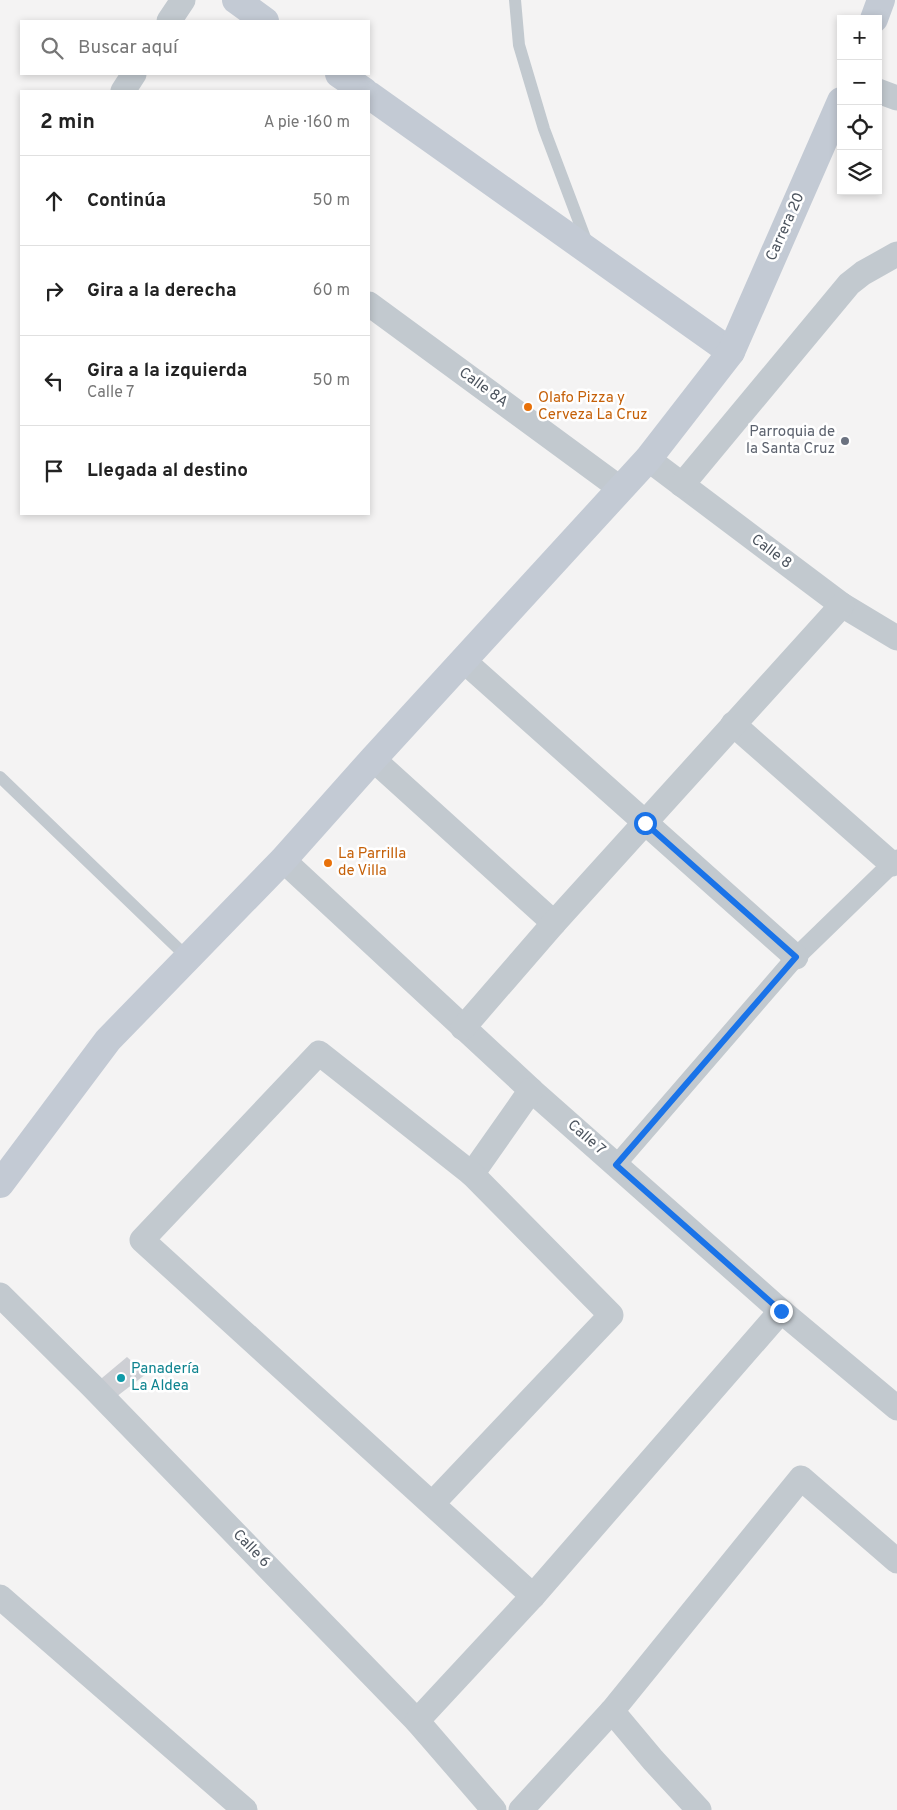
<!DOCTYPE html>
<html lang="es">
<head>
<meta charset="utf-8">
<style>
  :root { --surface:#fff; --page:#f2f2f2; --text:#222; --muted:#767676; --line:#e0e0e0 }
  body { margin:0; font-family:Overpass,sans-serif; background:var(--page); color:var(--text) }
  .controls { position:absolute; right:15px; top:15px; display:grid; overflow:hidden; border-radius:0px; box-shadow:0 2px 8px #0003 }
  .controls button { width:45px; height:45px; display:grid; place-items:center; padding:0; border:0; border-bottom:1px solid var(--line); background:var(--surface); color:var(--text); font:25px sans-serif }
  .stop { position:absolute; width:15px; height:15px; margin:-11px; border:4px solid #1a73e8; border-radius:50%; background:#fff }
  .stop.end { background:#1a73e8; border-color:#fff; box-shadow:0 1px 5px #0008 }
  .list { margin:0; padding:0; list-style:none }
  h2 { display:flex; justify-content:space-between; align-items:center; height:65px; margin:0; padding:0 20px; font-size:21px }
  h2 small { font-size:16px; font-weight:400; color:var(--muted) }
  .list li { display:grid; grid-template-columns:32px 1fr auto; gap:15px; align-items:center; box-sizing:border-box; height:90px; padding:0 20px; border-top:1px solid var(--line) }
  .list b { display:block; font-size:19px; white-space:nowrap }
  .list p { margin:0; font-size:16px; white-space:nowrap; color:var(--muted) }
  .list em { font-size:16px; font-style:normal; color:var(--muted) }
  .icon { flex:none; width:28px; height:28px; fill:none; stroke:currentColor; stroke-width:2; stroke-linecap:round; stroke-linejoin:round }
  .map { position:relative; flex:none; width:897px; height:1810px; overflow:hidden }
  .search { position:absolute; background:var(--surface); box-shadow:0 2px 8px #0003; left:20px; top:20px; width:350px; height:55px; display:flex; align-items:center; gap:12px; box-sizing:border-box; padding:0 18px; border-radius:0px; color:var(--muted); font-size:19px }
  .panel { position:absolute; background:var(--surface); box-shadow:0 2px 8px #0003; left:20px; top:90px; width:350px; height:425px; border-radius:0px }
  .map>svg:first-child { display:block }
  .building { fill:#cdcfd4 }
  .lines { fill:none; stroke-linecap:round; stroke-linejoin:round }
  .service { stroke:#c2c9cf; stroke-width:12 }
  .pedestrian { stroke:#c2c9cf; stroke-width:19 }
  .minor { stroke:#c2c9cf; stroke-width:25 }
  .secondary { stroke:#c3cad4; stroke-width:28 }
  .route { stroke:#1a73e8; stroke-width:6 }
  .food-dot { fill:#e8710a; stroke:#fff; stroke-width:2 }
  .worship-dot { fill:#6b7280; stroke:#fff; stroke-width:2 }
  .culture-dot { fill:#0f9aa8; stroke:#fff; stroke-width:2 }
  .labels { text-anchor:middle; dominant-baseline:central; stroke-width:5; stroke-linejoin:round; paint-order:stroke }
  .street-label { font-size:15px; fill:#4c545e; stroke:#fff }
  .food-label { font-size:15px; fill:#c56008; stroke:#fff; text-anchor:start }
  .worship-label { font-size:15px; fill:#5b616d; stroke:#fff; text-anchor:end }
  .culture-label { font-size:15px; fill:#0d838f; stroke:#fff; text-anchor:start }
</style>
</head>
<body>
<div class="map">
<svg width="897" height="1810" viewBox="0 0 897 1810">
  <rect width="100%" height="100%" fill="#f4f3f3"/>
  <polygon class="building" points="127,1357 146,1374 116,1397 96,1383"/>
  <g class="lines">
    <g class="service">
      <polyline points="515,0 519,45 544,129 587,243"/>
      <polyline points="0,777 188,958"/>
    </g>
    <polyline class="pedestrian" points="616,1165 796,957 897,859"/>
    <g class="minor">
      <polyline points="169,21 183,0"/>
      <polyline points="123,91 134,74"/>
      <polyline points="878,91 897,98"/>
      <polyline points="369,304 621,489"/>
      <polyline points="648,459 842,605 897,638"/>
      <polyline points="682,485 849,284 863,273 897,254"/>
      <polyline points="464,661 796,957"/>
      <polyline points="733,724 892,864"/>
      <polyline points="373,759 554,923"/>
      <polyline points="283,860 531,1090 781,1311 897,1408"/>
      <polyline points="463,1028 554,923 842,605"/>
      <polyline points="472,1174 531,1090"/>
      <polyline points="0,1295 92,1386 417,1721 494,1810"/>
      <polyline points="432,1504 611,1315 472,1174 319,1053 142,1240 533,1596"/>
      <polyline points="0,1597 245,1810"/>
      <polyline points="612,1711 653,1760 699,1810"/>
      <polyline points="417,1721 533,1596 781,1311"/>
      <polyline points="521,1810 612,1711 801,1478 897,1561"/>
    </g>
    <g class="secondary">
      <polyline points="236,0 265,21"/>
      <polyline points="874,19 881,0"/>
      <polyline points="339,74 364,91"/>
      <polyline points="369,95 731,352"/>
      <polyline points="0,1184 108,1040 283,860 373,759 648,459 731,352 841,101"/>
    </g>
  </g>
  <g class="lines">
    <polyline class="route" points="645,823 796,957 616,1165 781,1311"/>
  </g>
  <g class="food-dot">
    <circle cx="528" cy="407" r="5"/>
    <circle cx="328" cy="863" r="5"/>
  </g>
  <circle class="worship-dot" cx="845" cy="441" r="5"/>
  <circle class="culture-dot" cx="121" cy="1378" r="5"/>
  <g class="labels">
    <g class="street-label">
      <text transform="translate(786 227) rotate(-66)">Carrera 20</text>
      <text transform="translate(483 388) rotate(36)">Calle 8A</text>
      <text transform="translate(771 552) rotate(37)">Calle 8</text>
      <text transform="translate(586 1138) rotate(41)">Calle 7</text>
      <text transform="translate(251 1549) rotate(46)">Calle 6</text>
    </g>
    <g class="food-label">
      <text x="538" y="398">Olafo Pizza y<tspan x="538" dy="17">Cerveza La Cruz</tspan></text>
      <text x="338" y="854">La Parrilla<tspan x="338" dy="17">de Villa</tspan></text>
    </g>
    <g class="worship-label">
      <text x="835" y="432">Parroquia de<tspan x="835" dy="17">la Santa Cruz</tspan></text>
    </g>
    <g class="culture-label">
      <text x="131" y="1369">Panadería<tspan x="131" dy="17">La Aldea</tspan></text>
    </g>
  </g>
</svg>
<div class="controls">
<button>+</button>
<button>−</button>
<button><svg class="icon" aria-label="locate" viewBox="0 0 24 24"><circle cx="12" cy="12" r="6"/><path d="M12 2v4M12 18v4M2 12h4M18 12h4"/></svg></button>
<button><svg class="icon" aria-label="layers" viewBox="0 0 24 24"><path d="M12 4l9 5-9 5-9-5zM3 14l9 5 9-5"/></svg></button>
</div>
<div class="stop" style="left:645px;top:823px"></div>
<div class="stop end" style="left:781px;top:1311px"></div>
<div class="search"><svg class="icon" aria-label="search" viewBox="0 0 24 24"><circle cx="10" cy="10" r="6"/><path d="M15 15l6 6"/></svg>Buscar aquí</div>
<section class="panel">
<h2>2 min<small>A pie · 160 m</small></h2>
<ul class="list">
<li><svg class="icon" aria-label="ahead" viewBox="0 0 24 24"><path d="M12 20V5M6 11l6-6 6 6"/></svg><div><b>Continúa</b></div><em>50 m</em></li>
<li><svg class="icon" aria-label="right" viewBox="0 0 24 24"><path d="M7 20v-9h11M14 6l5 5-5 5"/></svg><div><b>Gira a la derecha</b></div><em>60 m</em></li>
<li><svg class="icon" aria-label="left" viewBox="0 0 24 24"><path d="M17 20v-9H6M10 6l-5 5 5 5"/></svg><div><b>Gira a la izquierda</b><p>Calle 7</p></div><em>50 m</em></li>
<li><svg class="icon" aria-label="arrive" viewBox="0 0 24 24"><path d="M6 21V4h12l-3 4 3 4H6"/></svg><div><b>Llegada al destino</b></div></li>
</ul>
</section>
</div>
</body>
</html>
